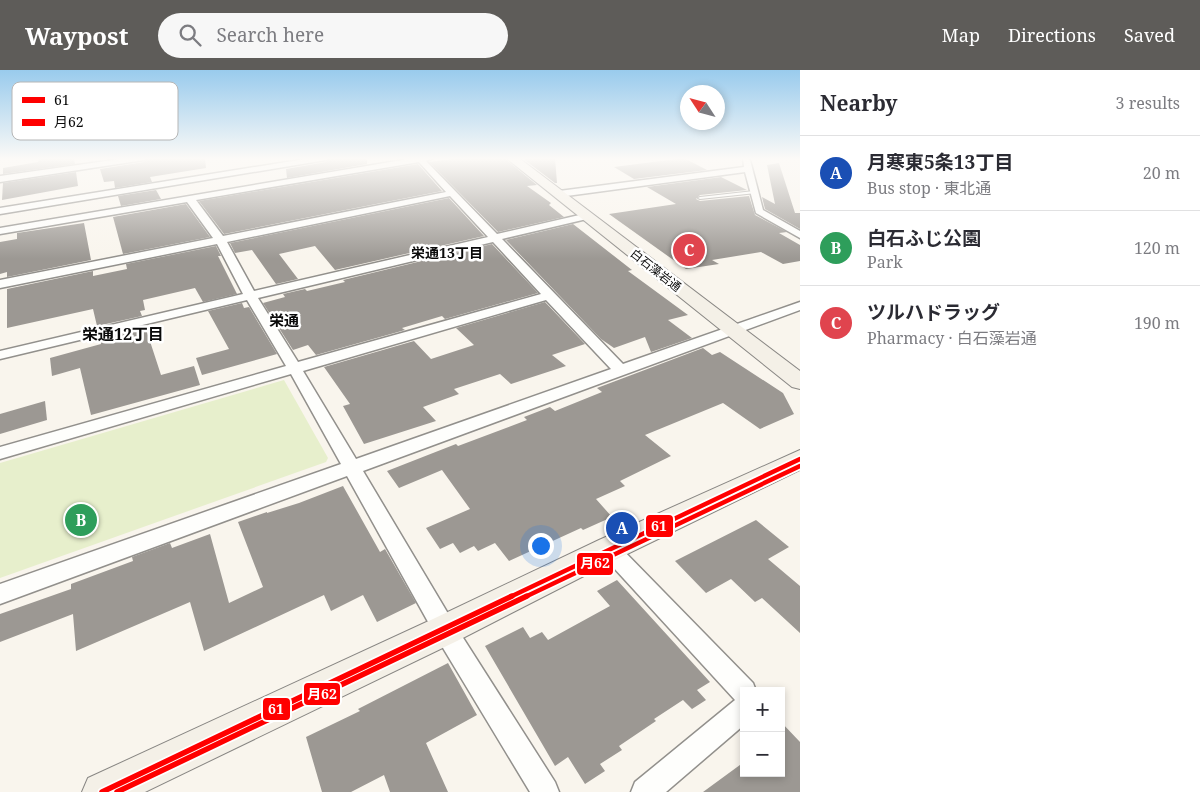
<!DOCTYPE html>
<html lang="en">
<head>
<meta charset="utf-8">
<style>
  :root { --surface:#fff; --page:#f7f7f7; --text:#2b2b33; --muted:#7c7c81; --line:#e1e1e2; --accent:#5e5c59 }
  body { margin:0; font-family:"Noto Serif","Noto Sans JP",serif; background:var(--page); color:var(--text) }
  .controls { position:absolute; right:15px; bottom:15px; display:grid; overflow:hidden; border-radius:0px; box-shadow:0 2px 8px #0003 }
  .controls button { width:45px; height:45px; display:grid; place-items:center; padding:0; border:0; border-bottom:1px solid var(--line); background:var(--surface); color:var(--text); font:25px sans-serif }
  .compass { position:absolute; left:680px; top:15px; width:45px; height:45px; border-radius:50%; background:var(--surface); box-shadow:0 2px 8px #0003; rotate:306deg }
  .you { position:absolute; left:540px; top:475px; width:18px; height:18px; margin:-12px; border:4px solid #fff; border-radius:50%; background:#1a73e8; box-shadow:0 0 0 8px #1a73e833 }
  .badge { display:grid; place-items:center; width:32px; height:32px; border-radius:50%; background:var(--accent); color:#fff; font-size:16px; font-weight:700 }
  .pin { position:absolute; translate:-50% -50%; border:2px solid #fff; box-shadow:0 1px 5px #0006 }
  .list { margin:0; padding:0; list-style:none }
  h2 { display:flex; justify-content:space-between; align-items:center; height:65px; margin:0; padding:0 20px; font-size:21px }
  h2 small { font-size:16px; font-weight:400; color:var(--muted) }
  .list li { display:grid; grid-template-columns:32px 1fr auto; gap:15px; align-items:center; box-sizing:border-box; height:75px; padding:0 20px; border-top:1px solid var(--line) }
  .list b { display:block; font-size:19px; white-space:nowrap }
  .list p { margin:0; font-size:16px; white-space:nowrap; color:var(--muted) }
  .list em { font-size:16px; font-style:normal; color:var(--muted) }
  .icon { flex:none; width:28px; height:28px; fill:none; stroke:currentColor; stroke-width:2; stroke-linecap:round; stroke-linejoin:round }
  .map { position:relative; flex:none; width:800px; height:722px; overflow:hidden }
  header { display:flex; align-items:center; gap:30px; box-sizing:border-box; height:70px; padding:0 25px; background:var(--accent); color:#fff }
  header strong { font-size:24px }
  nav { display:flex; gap:28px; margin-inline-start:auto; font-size:18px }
  .search { width:350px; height:45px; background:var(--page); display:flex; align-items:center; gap:12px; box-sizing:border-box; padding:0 18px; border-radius:28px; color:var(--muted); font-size:19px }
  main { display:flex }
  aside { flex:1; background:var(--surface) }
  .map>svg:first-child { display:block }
  .green { fill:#e7efcc }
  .building { fill:#9c9893 }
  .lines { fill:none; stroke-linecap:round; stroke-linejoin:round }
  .lane-casing { stroke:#92908c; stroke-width:2 }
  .street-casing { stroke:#92908c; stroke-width:3 }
  .secondary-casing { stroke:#888683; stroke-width:2 }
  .lane { fill:#fefefc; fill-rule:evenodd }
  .street { fill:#fefefc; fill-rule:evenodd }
  .secondary { fill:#f4f0e7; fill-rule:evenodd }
  .bus-1-far1-casing { stroke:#fff; stroke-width:8 }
  .bus-1-casing { stroke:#fff; stroke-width:9 }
  .bus-2-far1-casing { stroke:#fff; stroke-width:8 }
  .bus-2-casing { stroke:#fff; stroke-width:9 }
  .bus-1-far1 { stroke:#f00; stroke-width:4.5 }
  .bus-1 { stroke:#f00; stroke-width:5.5 }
  .bus-2-far1 { stroke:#f00; stroke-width:4.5 }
  .bus-2 { stroke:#f00; stroke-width:5.5 }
  .labels { text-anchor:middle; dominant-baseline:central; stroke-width:5; stroke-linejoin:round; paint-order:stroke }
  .far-street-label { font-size:12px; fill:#0a0a0a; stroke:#fff }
  .far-neighbourhood-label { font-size:14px; font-weight:bold; fill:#0a0a0a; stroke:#fff }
  .far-quarter-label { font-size:15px; font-weight:bold; fill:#0a0a0a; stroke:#fff }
  .neighbourhood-label { font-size:16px; font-weight:bold; fill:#0a0a0a; stroke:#fff }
  .key { fill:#fff; stroke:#b6b6b6; stroke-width:1 }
  .key-label { font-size:14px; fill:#0a0a0a }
  .line-badge { stroke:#fff; stroke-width:2 }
  .badge-label { font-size:14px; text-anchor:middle; font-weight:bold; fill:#fff }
</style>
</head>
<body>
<header>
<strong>Waypost</strong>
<div class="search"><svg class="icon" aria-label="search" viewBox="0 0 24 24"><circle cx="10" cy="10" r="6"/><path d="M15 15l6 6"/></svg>Search here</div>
<nav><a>Map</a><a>Directions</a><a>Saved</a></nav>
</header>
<main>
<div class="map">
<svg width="800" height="722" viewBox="0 0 800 722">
  <rect width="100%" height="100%" fill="#f9f5ed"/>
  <polygon class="green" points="284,310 328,388 326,392 0,508 0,393"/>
  <g class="building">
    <polygon points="40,88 74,88 75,94 3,104 3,98 38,92"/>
    <polygon points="150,88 205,88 206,98 150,107 152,112 115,118 114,111 104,112 100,99 144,92"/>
    <polygon points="332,88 367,88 367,94 287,108 286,99 326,92"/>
    <polygon points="458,88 504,88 537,115 527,116 551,133 549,135 564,147 498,162 429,92"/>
    <polygon points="522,88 555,88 557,113 555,113"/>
    <polygon points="684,88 707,100 634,109 614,97"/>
    <polygon points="779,93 795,143 800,143 800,159 765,139 762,127 775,134 767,95"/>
    <polygon points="418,94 442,121 224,164 199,131"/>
    <polygon points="76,102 78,116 2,130 3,113"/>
    <polygon points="721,107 747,120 700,125 696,129 700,131 749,126 755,145 787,162 779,163 800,175 800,191 783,194 761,182 712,190 719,194 686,199 609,144 676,134 647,117"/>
    <polygon points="156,120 161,129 121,136 118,126"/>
    <polygon points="449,128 484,166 335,200 315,176 279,184 298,209 276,214 252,180 235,183 230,173"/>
    <polygon points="186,134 210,167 123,184 113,147"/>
    <polygon points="84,153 91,190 7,207 7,202 0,204 0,172 17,169 17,163"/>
    <polygon points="573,154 632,200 628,201 688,245 668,250 692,268 651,282 645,267 614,278 601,269 506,170"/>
    <polygon points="492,174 538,223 445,249 442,246 402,258 405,260 316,285 308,275 293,280 263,233 285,227 283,224 305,219 307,221 345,212 343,210"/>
    <polygon points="216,176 221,186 218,186 237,224 203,232 195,218 143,230 145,240 140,241 142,246 97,256 93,239 7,258 7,219 93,201 93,206 127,199 126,194"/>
    <polygon points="545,232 585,274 552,285 566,296 511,314 500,304 454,319 459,324 423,337 436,351 364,374 343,336 350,334 324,297 414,271 431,289 474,275 456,258"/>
    <polygon points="242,233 244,238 249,237 277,284 202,305 196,288 229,279 208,241"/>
    <polygon points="145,256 161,305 194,296 200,315 91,345 80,298 52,306 50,288 101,274 100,267"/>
    <polygon points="703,278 712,285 720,282 783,323 794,344 760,359 723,333 645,365 671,386 620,411 625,416 596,429 612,447 583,460 581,458 509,491 495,473 478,481 474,476 460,483 453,473 440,479 426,458 470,439 442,400 399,418 387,401 456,374 458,376 527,350 524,347 550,337 555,341 602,322 597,318"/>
    <polygon points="45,331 47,350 0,364 0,344"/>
    <polygon points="343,416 380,482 385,479 416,533 377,552 363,525 331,541 324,525 204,581 190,532 76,581 73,544 0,572 0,544 71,519 71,514 133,491 132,487 170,473 172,478 210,464 229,533 263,517 238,452 267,442 267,443 299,433"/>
    <polygon points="756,450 789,477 768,489 800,516 800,563 762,528 755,532 731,509 706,523 675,491"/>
    <polygon points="617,510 710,612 697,620 706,630 692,639 683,630 654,649 656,651 619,676 622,680 600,694 605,701 585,714 568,687 555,696 485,576 523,557 530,568 542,562 548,570 610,536 597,521"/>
    <polygon points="448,593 477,645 426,673 448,722 390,722 384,705 351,722 322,722 306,667 360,641 358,639"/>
    <polygon points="781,652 800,672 800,722 703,722 744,692 744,703 781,703"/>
  </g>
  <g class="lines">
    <defs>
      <polygon id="lane" points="754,121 756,122 756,123 700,129 698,128 700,127"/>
      <g id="street">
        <polygon points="127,88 148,88 144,90 0,112 0,106"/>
        <polygon points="311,88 330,88 326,90 0,144 0,138"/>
        <path d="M414,88h19l-7,3 71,73 91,-21 3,1v4l-89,21 121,125 177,-62v8l-437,161 90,151 102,160 4,10h-29l-93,-154 -90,-162 -347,128v-20l341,-120 -50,-90 -291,85v-12l286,-81 -39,-66 -247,59v-8l243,-57 -26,-50 -217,44v-8l213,-42 -26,-36 -187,32v-6zM419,92l27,30 -223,44 -27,-36zM450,126l38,41 -234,54 -27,-49zM493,172l48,52 -243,68 -40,-64zM546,230l65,69 -255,90 -53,-88z"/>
        <polygon points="743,88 750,90 763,140 800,161 800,168 756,143 745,102 559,127 554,124 559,121 744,97"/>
        <polygon points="609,471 616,473 753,613 756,621 744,621 744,655 666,722 631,722 635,712 735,630 602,485 599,479 602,473"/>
      </g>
      <g id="secondary">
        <polygon points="506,88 519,88 800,301 800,319 792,317"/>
        <polygon points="800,380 800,400 619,488 457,571 145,722 82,722 88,708 433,549 599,470"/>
      </g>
    </defs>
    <use href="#lane" class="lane-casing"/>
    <use href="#street" class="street-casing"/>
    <use href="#secondary" class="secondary-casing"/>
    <use href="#lane" class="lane"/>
    <use href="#street" class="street"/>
    <use href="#secondary" class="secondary"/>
    <defs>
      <polyline id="bus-1-far1" points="510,527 800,389"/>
      <polyline id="bus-1" points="102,722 512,526"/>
      <polyline id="bus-2-far1" points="525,527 800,396"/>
      <polyline id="bus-2" points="117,722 527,526"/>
    </defs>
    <use href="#bus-1-far1" class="bus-1-far1-casing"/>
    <use href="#bus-1" class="bus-1-casing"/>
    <use href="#bus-2-far1" class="bus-2-far1-casing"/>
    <use href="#bus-2" class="bus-2-casing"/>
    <use href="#bus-1-far1" class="bus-1-far1"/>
    <use href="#bus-1" class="bus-1"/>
    <use href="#bus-2-far1" class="bus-2-far1"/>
    <use href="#bus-2" class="bus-2"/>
  </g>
  <linearGradient id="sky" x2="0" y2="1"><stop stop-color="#99cbed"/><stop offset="0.47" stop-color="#fcfaf7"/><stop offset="1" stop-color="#fcfaf7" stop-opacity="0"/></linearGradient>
  <rect width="800" height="189" fill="url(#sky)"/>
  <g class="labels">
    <g class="far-street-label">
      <text transform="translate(656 200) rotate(38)">白石藻岩通</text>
    </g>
    <g class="far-neighbourhood-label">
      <text x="447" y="182">栄通13丁目</text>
    </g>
    <g class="far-quarter-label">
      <text x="284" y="250">栄通</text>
    </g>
    <g class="neighbourhood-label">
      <text x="123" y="264">栄通12丁目</text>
    </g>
  </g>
  <rect x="12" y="12" width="166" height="58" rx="8" class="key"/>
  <rect x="22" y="27" width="23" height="6" fill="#f00"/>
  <rect x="22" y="49" width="23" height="7" fill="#f00"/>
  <g class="key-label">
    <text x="54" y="35">61</text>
    <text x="54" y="57">月62</text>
  </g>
  <g class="line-badge">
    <rect x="645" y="444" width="29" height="24" rx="5" fill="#f00"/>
    <rect x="576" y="482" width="38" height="24" rx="5" fill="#f00"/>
    <rect x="303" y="612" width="38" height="24" rx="5" fill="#f00"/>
    <rect x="262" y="627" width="29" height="24" rx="5" fill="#f00"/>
  </g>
  <g class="badge-label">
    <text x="659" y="461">61</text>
    <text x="595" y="498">月62</text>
    <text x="322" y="629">月62</text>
    <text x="276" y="644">61</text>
  </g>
</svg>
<div class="controls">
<button>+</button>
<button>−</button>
</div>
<svg class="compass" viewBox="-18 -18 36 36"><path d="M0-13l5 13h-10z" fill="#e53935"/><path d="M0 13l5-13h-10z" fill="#7c7c81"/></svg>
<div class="you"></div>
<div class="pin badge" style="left:622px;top:458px;background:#1a4fb4">A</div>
<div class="pin badge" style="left:81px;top:450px;background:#2e9e5b">B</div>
<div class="pin badge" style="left:689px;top:180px;background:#e0444e">C</div>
</div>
<aside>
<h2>Nearby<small>3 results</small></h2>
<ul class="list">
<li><span class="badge" style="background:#1a4fb4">A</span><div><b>月寒東5条13丁目</b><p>Bus stop · 東北通</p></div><em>20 m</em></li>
<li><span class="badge" style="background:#2e9e5b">B</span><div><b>白石ふじ公園</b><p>Park</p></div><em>120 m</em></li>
<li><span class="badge" style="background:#e0444e">C</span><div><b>ツルハドラッグ</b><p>Pharmacy · 白石藻岩通</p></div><em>190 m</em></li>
</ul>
</aside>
</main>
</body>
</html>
